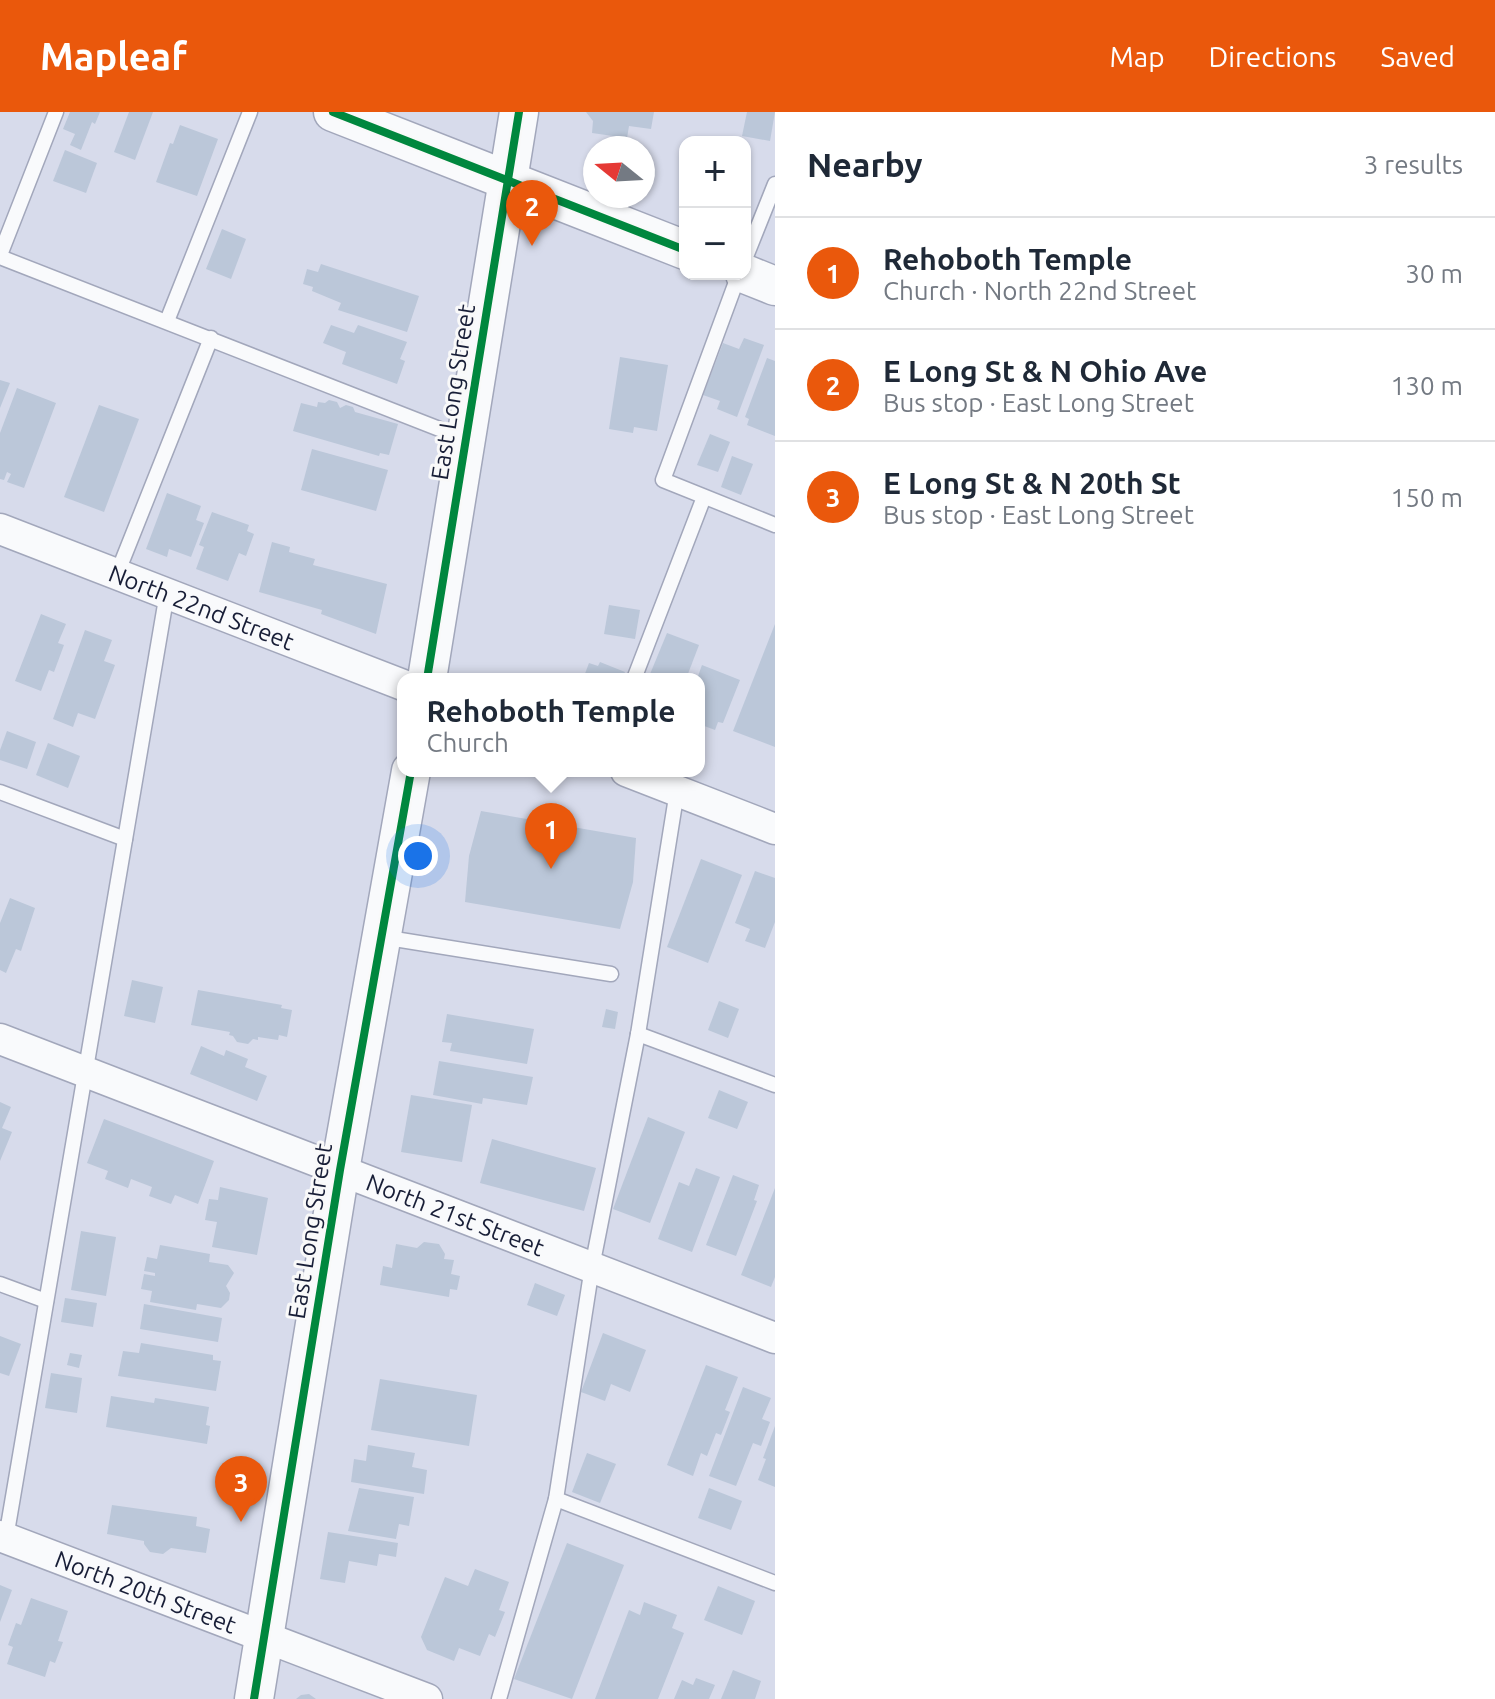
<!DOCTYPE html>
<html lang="en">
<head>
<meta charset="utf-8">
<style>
  :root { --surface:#fff; --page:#f2f2f3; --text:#1f2937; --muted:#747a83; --line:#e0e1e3; --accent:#ea580c }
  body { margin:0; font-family:Ubuntu,sans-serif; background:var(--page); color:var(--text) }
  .controls { position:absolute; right:24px; top:24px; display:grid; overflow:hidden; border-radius:16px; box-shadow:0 2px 6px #0004 }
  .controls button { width:72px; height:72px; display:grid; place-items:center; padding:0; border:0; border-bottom:2px solid var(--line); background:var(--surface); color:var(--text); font:40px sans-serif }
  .compass { position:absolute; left:583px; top:24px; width:72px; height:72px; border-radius:50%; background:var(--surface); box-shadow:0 2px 6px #0004; rotate:288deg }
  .you { position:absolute; left:418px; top:744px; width:28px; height:28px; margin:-20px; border:6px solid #fff; border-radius:50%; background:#1a73e8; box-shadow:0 0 0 12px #1a73e833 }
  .badge { display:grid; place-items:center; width:52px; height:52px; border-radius:50%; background:var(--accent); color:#fff; font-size:26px; font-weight:700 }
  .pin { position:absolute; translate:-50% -66px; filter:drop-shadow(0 2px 4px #0008) }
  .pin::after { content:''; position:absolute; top:42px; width:28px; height:24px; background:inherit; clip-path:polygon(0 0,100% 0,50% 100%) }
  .popup { position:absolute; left:397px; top:561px; width:308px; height:104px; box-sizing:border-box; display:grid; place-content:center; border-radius:16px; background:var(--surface); filter:drop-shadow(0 2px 6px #0005); font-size:26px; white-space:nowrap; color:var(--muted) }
  .popup b { font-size:30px; color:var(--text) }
  .popup::after { content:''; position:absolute; left:50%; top:100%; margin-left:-16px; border:16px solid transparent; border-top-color:var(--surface) }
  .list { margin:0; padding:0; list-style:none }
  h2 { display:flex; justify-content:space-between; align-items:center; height:104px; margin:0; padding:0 32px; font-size:34px }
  h2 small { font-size:26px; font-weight:400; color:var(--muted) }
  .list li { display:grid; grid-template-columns:52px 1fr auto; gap:24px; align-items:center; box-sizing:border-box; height:112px; padding:0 32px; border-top:2px solid var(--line) }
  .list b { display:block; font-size:30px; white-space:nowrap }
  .list p { margin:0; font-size:26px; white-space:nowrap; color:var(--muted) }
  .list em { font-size:26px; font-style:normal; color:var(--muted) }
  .map { position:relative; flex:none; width:775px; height:1587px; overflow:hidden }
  header { display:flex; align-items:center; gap:48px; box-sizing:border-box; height:112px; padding:0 40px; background:var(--accent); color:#fff }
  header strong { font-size:38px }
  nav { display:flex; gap:44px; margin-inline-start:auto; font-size:28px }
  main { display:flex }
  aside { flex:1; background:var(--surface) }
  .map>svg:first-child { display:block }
  .building { fill:#bbc7d9 }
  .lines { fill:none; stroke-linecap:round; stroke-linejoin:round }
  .service-casing { stroke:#a2a7bb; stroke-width:17 }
  .minor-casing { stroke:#a2a7bb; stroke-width:33 }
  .tertiary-casing { stroke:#a2a7bb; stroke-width:41 }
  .service { stroke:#f9fafc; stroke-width:14 }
  .minor { stroke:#f9fafc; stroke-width:30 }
  .tertiary { stroke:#f9fafc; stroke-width:38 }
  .cycleway-casing { stroke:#f9f9f9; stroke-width:13 }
  .cycleway { stroke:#00873e; stroke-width:8 }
  .labels { text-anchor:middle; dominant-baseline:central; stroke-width:6; stroke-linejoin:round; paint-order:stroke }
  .street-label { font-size:24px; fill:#181e37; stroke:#f9f9f9 }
</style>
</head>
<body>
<header>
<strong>Mapleaf</strong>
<nav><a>Map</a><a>Directions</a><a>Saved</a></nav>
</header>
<main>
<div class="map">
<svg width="775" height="1587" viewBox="0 0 775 1587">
  <rect width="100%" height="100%" fill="#d7dbeb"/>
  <g class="building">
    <polygon points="70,0 100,0 95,12 92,10 81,38 70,33 75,22 63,17"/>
    <polygon points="129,0 153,0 135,48 114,40"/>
    <polygon points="586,0 654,0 651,17 629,14 627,26 592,21 593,9"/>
    <polygon points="747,0 775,0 770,29 742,24"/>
    <polygon points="180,13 218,27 197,84 156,70 170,31 173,32"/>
    <polygon points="65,38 97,51 86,81 53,69"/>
    <polygon points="222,117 246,127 231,167 206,157"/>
    <polygon points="321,152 419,184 407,220 338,198 341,191 312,179 313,175 303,172 307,157 318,160"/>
    <polygon points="331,213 354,221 358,213 407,230 400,247 405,249 397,272 342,252 346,240 323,231"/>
    <polygon points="744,226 764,233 737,305 717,297 720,289 703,283 723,231 739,237"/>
    <polygon points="620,245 668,253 657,319 634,315 633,321 609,317"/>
    <polygon points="767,246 775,249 775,324 747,313 749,307 745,305"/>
    <polygon points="0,268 10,271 0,296"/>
    <polygon points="17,276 56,291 24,376 7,370 11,362 7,360 4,368 0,367 0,321"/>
    <polygon points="329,288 337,290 340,296 346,293 353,295 355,300 398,312 389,343 380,341 379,344 293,319 301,291 317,295 318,290 325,291"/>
    <polygon points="99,293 139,307 104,400 64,385"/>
    <polygon points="710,322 730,330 718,360 697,353"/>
    <polygon points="312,337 388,358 376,399 301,378"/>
    <polygon points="732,344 753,352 741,383 721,375"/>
    <polygon points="167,381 201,394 196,408 204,411 191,445 169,437 167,445 146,437"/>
    <polygon points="212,400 249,413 247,419 254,422 246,444 239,441 228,469 196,457 204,435 199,433"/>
    <polygon points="272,430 290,435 289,440 315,447 313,453 387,472 376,522 321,502 322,498 259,480"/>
    <polygon points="609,493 640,498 635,527 604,522"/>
    <polygon points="41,502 66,512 58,531 64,533 54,560 49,558 41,579 15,569"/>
    <polygon points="775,512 775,635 733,619"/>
    <polygon points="85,518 112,528 104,549 115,553 95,607 78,601 73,615 53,607"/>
    <polygon points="667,521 699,533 686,567 648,567"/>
    <polygon points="600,550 625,560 622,567 583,567 589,551 598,554"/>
    <polygon points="702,553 740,568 723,611 718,610 715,618 699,612 697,567"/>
    <polygon points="7,619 36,630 27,657 0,648 0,638"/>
    <polygon points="48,631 80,644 68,676 36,663"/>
    <polygon points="481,699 636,726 633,770 620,817 465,790 469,744"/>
    <polygon points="701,747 742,763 708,851 667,835"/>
    <polygon points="755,759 775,766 775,810 765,836 745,829 750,817 735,811"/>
    <polygon points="10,786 35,796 21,839 16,837 6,861 0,858 0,811"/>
    <polygon points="132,868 163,875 155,911 124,904"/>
    <polygon points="198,878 282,893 281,896 292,898 287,925 279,923 278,928 258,925 258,928 253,927 248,932 237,930 233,924 229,923 230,920 191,913"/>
    <polygon points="719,889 739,897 728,926 708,918"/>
    <polygon points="606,897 618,900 615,917 602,915"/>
    <polygon points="447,902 534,917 527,952 450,939 452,931 442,930"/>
    <polygon points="201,934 224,944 226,938 248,947 245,955 267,964 257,989 190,962"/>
    <polygon points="439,949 533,965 527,993 483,986 482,992 433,983"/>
    <polygon points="719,978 748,990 737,1017 708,1006"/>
    <polygon points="411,983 472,993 462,1050 401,1040"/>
    <polygon points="0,990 11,995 2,1016 12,1020 0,1049"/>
    <polygon points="648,1005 685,1020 650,1111 613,1097"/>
    <polygon points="104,1007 214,1049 198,1092 175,1083 171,1092 149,1084 152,1075 131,1067 128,1076 105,1067 108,1059 87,1051"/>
    <polygon points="492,1027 596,1056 584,1099 480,1071"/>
    <polygon points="696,1056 720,1065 692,1140 658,1127 679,1070 689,1074"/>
    <polygon points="733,1063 759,1073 754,1088 757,1089 736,1144 706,1133"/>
    <polygon points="220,1075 268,1086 257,1143 212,1135 217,1110 205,1108 209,1087 218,1088"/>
    <polygon points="775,1076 775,1165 771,1175 741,1163"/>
    <polygon points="81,1119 116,1125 106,1184 71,1178"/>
    <polygon points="424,1130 439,1132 445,1142 444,1147 454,1148 451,1162 460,1164 457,1178 450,1177 449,1185 380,1173 383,1154 392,1156 396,1132 417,1136"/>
    <polygon points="160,1133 210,1142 209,1150 228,1153 234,1161 226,1174 230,1181 229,1188 221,1196 197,1192 196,1198 150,1190 152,1179 141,1177 144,1162 155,1164 155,1161 144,1159 147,1145 157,1147"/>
    <polygon points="535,1171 565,1183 557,1204 527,1193"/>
    <polygon points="65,1186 97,1191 93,1215 61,1210"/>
    <polygon points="144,1192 222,1206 218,1230 140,1217"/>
    <polygon points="603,1221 646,1238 630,1280 611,1272 605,1289 581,1280"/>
    <polygon points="0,1224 21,1232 9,1264 0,1261"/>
    <polygon points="141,1231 213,1243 213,1248 221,1249 216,1279 118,1264 123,1239 139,1241"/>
    <polygon points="70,1241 82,1243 79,1256 67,1253"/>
    <polygon points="706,1253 738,1265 725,1298 730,1300 721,1323 716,1321 707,1344 701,1341 693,1364 667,1353"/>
    <polygon points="51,1261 82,1266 77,1301 45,1296"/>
    <polygon points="380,1267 477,1283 469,1334 371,1318"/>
    <polygon points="743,1275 771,1286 762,1307 770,1310 761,1334 753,1331 736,1374 709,1364"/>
    <polygon points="111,1284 154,1291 155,1286 209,1295 206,1313 210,1314 207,1332 106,1315"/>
    <polygon points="775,1314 775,1375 758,1368 766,1347 763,1346"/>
    <polygon points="368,1333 415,1341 412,1355 427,1358 424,1382 351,1370 354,1347 366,1349"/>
    <polygon points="587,1341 616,1352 600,1391 572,1380"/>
    <polygon points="359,1376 414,1385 409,1414 399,1412 396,1427 348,1419"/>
    <polygon points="709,1376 742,1389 731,1418 698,1406"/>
    <polygon points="112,1393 197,1405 196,1414 210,1417 206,1441 171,1436 163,1442 150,1440 144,1432 144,1429 107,1422"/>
    <polygon points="328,1420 398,1431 396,1445 379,1442 377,1454 349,1449 345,1471 320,1467"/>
    <polygon points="567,1431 624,1453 572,1587 514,1567"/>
    <polygon points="475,1457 509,1470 499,1498 505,1500 495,1525 489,1522 480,1544 459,1536 454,1549 427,1538 421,1525 445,1465 468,1474"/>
    <polygon points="0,1473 12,1478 0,1510"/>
    <polygon points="718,1474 755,1489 742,1523 704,1508"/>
    <polygon points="31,1486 68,1499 58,1529 63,1530 55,1551 50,1549 45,1565 7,1552 13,1535 8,1533 16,1511 21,1513"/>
    <polygon points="644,1490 677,1503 672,1516 684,1521 658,1587 595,1587 629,1498 640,1503"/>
    <polygon points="733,1558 761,1569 755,1587 721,1587"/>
    <polygon points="696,1566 715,1573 709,1587 674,1587 682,1568 693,1573"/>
    <polygon points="309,1582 316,1587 296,1587 301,1583"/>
  </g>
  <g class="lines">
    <defs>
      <g id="service">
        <polyline points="0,143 56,0"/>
        <polyline points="0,145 465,327"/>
        <polyline points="745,147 775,72"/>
        <polyline points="739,162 663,368 775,413"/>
        <polyline points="167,209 250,0"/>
        <polyline points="117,462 211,226"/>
        <polyline points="634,567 704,385"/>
        <polyline points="0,680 125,727"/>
        <polyline points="382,825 611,862"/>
        <polyline points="638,922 775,973"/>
        <polyline points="0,1172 46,1189"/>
        <polyline points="556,1387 775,1471"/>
        <polyline points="6,1426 167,481"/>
        <polyline points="499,1587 556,1387 592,1155 638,922 677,679"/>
      </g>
      <g id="minor">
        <path id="s1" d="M0,417l403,156"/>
        <polyline points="626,659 775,717"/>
        <path id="s2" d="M0,927l775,299"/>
        <path id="s3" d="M0,1424l427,163"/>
      </g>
      <g id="tertiary">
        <polyline points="333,0 685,138"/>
        <polyline points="745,162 775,174"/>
        <polyline points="427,567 519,0"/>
        <polyline points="254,1587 340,1058 411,659"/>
      </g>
    </defs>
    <use href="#service" class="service-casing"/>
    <use href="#minor" class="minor-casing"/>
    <use href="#tertiary" class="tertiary-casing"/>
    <use href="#service" class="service"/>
    <use href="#minor" class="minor"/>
    <use href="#tertiary" class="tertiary"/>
    <defs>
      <g id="cycleway">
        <polyline points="333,0 685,138"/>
        <polyline points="427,567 519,0"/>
        <polyline points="254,1587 340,1058 411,659"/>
      </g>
    </defs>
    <use href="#cycleway" class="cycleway-casing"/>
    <use href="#cycleway" class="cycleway"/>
  </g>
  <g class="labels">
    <g class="street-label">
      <text transform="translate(453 280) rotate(-81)">East Long Street</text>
      <text stroke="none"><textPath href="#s1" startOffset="216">North 22nd Street</textPath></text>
      <text stroke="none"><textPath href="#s2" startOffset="488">North 21st Street</textPath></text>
      <text transform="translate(310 1119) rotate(-81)">East Long Street</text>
      <text stroke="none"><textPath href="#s3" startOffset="156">North 20th Street</textPath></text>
    </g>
  </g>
</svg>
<div class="controls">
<button>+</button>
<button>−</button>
</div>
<svg class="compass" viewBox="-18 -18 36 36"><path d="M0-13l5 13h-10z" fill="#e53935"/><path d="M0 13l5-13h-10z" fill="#747a83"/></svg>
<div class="you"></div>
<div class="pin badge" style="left:551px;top:757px">1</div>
<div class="popup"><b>Rehoboth Temple</b>Church</div>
<div class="pin badge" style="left:532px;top:134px">2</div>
<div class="pin badge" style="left:241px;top:1410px">3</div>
</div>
<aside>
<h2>Nearby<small>3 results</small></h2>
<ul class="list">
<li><span class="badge">1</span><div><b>Rehoboth Temple</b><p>Church · North 22nd Street</p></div><em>30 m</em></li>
<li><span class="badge">2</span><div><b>E Long St &amp; N Ohio Ave</b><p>Bus stop · East Long Street</p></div><em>130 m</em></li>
<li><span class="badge">3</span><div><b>E Long St &amp; N 20th St</b><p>Bus stop · East Long Street</p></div><em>150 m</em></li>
</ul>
</aside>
</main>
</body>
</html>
